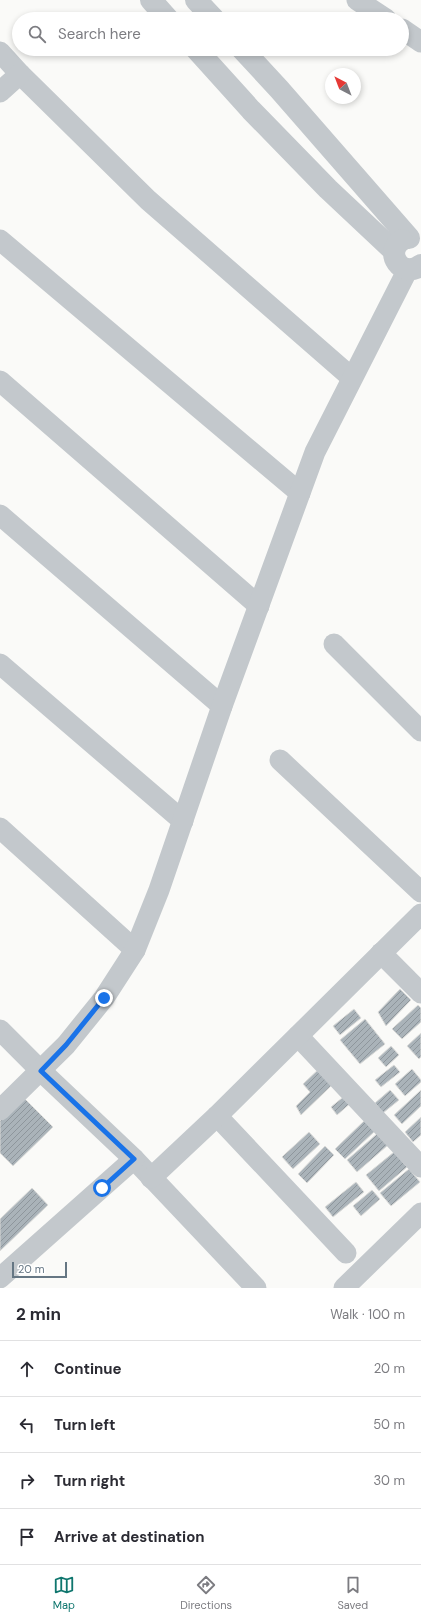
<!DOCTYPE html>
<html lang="en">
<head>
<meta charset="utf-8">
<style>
  :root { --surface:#fff; --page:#f7f7f7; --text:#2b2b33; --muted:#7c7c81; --line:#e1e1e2; --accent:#0f766e }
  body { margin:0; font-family:"DM Sans",sans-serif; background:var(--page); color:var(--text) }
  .compass { position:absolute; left:325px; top:68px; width:36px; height:36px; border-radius:50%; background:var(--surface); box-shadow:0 2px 6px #0003; rotate:318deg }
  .scale { position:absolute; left:12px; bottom:10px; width:55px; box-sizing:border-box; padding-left:4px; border:2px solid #657683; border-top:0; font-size:11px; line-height:14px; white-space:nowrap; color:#657683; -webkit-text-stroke:3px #fff; paint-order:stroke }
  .stop { position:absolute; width:12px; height:12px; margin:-9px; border:3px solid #1a73e8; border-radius:50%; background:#fff }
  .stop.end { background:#1a73e8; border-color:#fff; box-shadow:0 1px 4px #0008 }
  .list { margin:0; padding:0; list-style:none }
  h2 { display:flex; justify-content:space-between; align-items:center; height:52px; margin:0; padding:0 16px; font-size:17px }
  h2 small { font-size:13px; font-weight:400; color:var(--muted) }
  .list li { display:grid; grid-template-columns:26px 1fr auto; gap:12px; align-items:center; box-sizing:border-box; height:56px; padding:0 16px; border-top:1px solid var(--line) }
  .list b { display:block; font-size:15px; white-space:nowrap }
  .list em { font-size:13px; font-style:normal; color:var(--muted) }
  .icon { flex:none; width:22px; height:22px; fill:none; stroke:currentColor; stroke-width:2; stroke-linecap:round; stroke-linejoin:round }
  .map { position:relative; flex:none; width:421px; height:1288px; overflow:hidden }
  .search { position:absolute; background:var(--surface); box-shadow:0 2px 6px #0003; left:12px; right:12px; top:12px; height:44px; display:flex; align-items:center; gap:10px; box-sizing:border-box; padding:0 14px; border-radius:22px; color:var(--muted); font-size:15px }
  .sheet { height:276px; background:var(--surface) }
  nav { display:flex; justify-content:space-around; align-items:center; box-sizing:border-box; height:56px; border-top:1px solid var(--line); background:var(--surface); font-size:11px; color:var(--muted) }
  nav a { display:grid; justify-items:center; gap:2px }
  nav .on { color:var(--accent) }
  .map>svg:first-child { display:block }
  .building { fill:url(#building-hatch); stroke:#dcdcda }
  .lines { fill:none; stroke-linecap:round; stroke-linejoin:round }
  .minor { stroke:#c3c8cc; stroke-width:21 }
  .tertiary { stroke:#c3c8cc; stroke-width:22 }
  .route { stroke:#1a73e8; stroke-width:5 }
</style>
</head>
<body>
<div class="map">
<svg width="421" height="1288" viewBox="0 0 421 1288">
  <defs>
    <pattern id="building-hatch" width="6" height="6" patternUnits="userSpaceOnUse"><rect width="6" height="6" fill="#aab3b9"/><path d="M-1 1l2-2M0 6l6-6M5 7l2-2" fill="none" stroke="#8e969c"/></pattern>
  </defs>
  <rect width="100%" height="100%" fill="#fafaf8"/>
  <g class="building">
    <polygon points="400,989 411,1000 386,1026 378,1012"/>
    <polygon points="418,1005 421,1008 421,1022 402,1039 392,1029"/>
    <polygon points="354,1009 361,1018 340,1035 333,1026"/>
    <polygon points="365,1019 385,1044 360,1064 340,1040"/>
    <polygon points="421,1033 421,1057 419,1059 407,1046"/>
    <polygon points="391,1046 399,1055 386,1067 378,1058"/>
    <polygon points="394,1065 400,1072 381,1087 375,1080"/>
    <polygon points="321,1067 335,1082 301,1115 296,1106 310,1092 303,1084"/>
    <polygon points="412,1069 421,1080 421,1082 405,1096 395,1084"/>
    <polygon points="390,1090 399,1100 383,1113 375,1103"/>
    <polygon points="421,1090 421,1106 402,1124 394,1115"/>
    <polygon points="347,1094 353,1101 337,1115 331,1107"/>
    <polygon points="24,1098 53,1127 13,1166 0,1153 0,1121"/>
    <polygon points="421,1117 421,1135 413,1142 405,1132"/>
    <polygon points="365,1120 375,1131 345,1159 335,1149"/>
    <polygon points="309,1132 320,1144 293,1169 282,1157"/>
    <polygon points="378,1133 388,1145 357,1172 347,1160"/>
    <polygon points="325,1146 334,1155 307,1183 298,1174"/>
    <polygon points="394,1152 407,1167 379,1191 366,1175"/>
    <polygon points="409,1169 420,1182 391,1206 380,1193"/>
    <polygon points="356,1182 364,1192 333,1217 325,1207"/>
    <polygon points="32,1188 48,1205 0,1251 0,1219"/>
    <polygon points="372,1190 380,1199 361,1216 353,1206"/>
  </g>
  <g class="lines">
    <g class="minor">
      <polyline points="357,0 386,19"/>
      <polyline points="402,29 421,42"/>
      <polyline points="0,52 20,74 148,200 352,378"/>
      <polyline points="0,92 20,74"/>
      <polyline points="0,240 300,493"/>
      <polyline points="0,381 259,606"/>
      <polyline points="0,515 222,706"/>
      <polyline points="334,644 421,731"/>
      <polyline points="0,664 183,821"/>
      <polyline points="280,760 421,892"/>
      <polyline points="0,828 135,950"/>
      <polyline points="381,953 421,993"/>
      <polyline points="0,1030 41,1071 134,1159 256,1288"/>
      <polyline points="298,1036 421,1167"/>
      <polyline points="0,1110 66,1045 104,998 135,950 159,890 222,706 315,452 408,269"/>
      <polyline points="217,1116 346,1253"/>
      <polyline points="151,1178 217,1116 421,914"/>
      <polyline points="0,1278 134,1159"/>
      <polyline points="344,1288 421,1213"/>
    </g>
    <g class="tertiary">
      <polyline points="151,0 168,19"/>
      <polyline points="196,0 214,19"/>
      <polyline points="196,49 251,110 328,189 394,251"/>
      <polyline points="242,49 279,89 409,238"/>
      <path d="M402,240c-19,12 0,40 19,25"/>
    </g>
  </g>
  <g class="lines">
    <polyline class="route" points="102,1188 134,1159 41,1071 66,1045 104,998"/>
  </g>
</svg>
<svg class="compass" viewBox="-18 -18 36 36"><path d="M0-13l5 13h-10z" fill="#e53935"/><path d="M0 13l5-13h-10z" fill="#7c7c81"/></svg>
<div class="scale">20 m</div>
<div class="stop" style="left:102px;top:1188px"></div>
<div class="stop end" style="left:104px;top:998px"></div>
<div class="search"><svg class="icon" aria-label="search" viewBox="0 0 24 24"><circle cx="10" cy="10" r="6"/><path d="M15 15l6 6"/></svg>Search here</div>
</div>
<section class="sheet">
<h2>2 min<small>Walk · 100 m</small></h2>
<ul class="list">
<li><svg class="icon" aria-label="ahead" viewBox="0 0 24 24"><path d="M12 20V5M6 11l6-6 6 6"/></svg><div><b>Continue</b></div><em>20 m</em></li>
<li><svg class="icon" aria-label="left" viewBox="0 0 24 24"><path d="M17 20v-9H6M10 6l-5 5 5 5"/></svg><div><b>Turn left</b></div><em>50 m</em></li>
<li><svg class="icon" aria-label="right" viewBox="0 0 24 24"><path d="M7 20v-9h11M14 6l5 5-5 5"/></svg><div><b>Turn right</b></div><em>30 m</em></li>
<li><svg class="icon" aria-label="arrive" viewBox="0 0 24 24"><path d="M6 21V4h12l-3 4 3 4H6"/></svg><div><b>Arrive at destination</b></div></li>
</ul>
</section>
<nav>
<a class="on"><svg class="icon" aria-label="map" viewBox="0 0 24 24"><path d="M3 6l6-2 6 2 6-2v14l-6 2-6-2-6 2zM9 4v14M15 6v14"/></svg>Map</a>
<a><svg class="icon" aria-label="directions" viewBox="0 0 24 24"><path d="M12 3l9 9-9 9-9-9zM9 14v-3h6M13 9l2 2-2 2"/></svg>Directions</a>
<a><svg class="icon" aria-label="saved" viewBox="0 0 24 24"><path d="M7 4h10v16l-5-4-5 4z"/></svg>Saved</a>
</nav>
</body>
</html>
